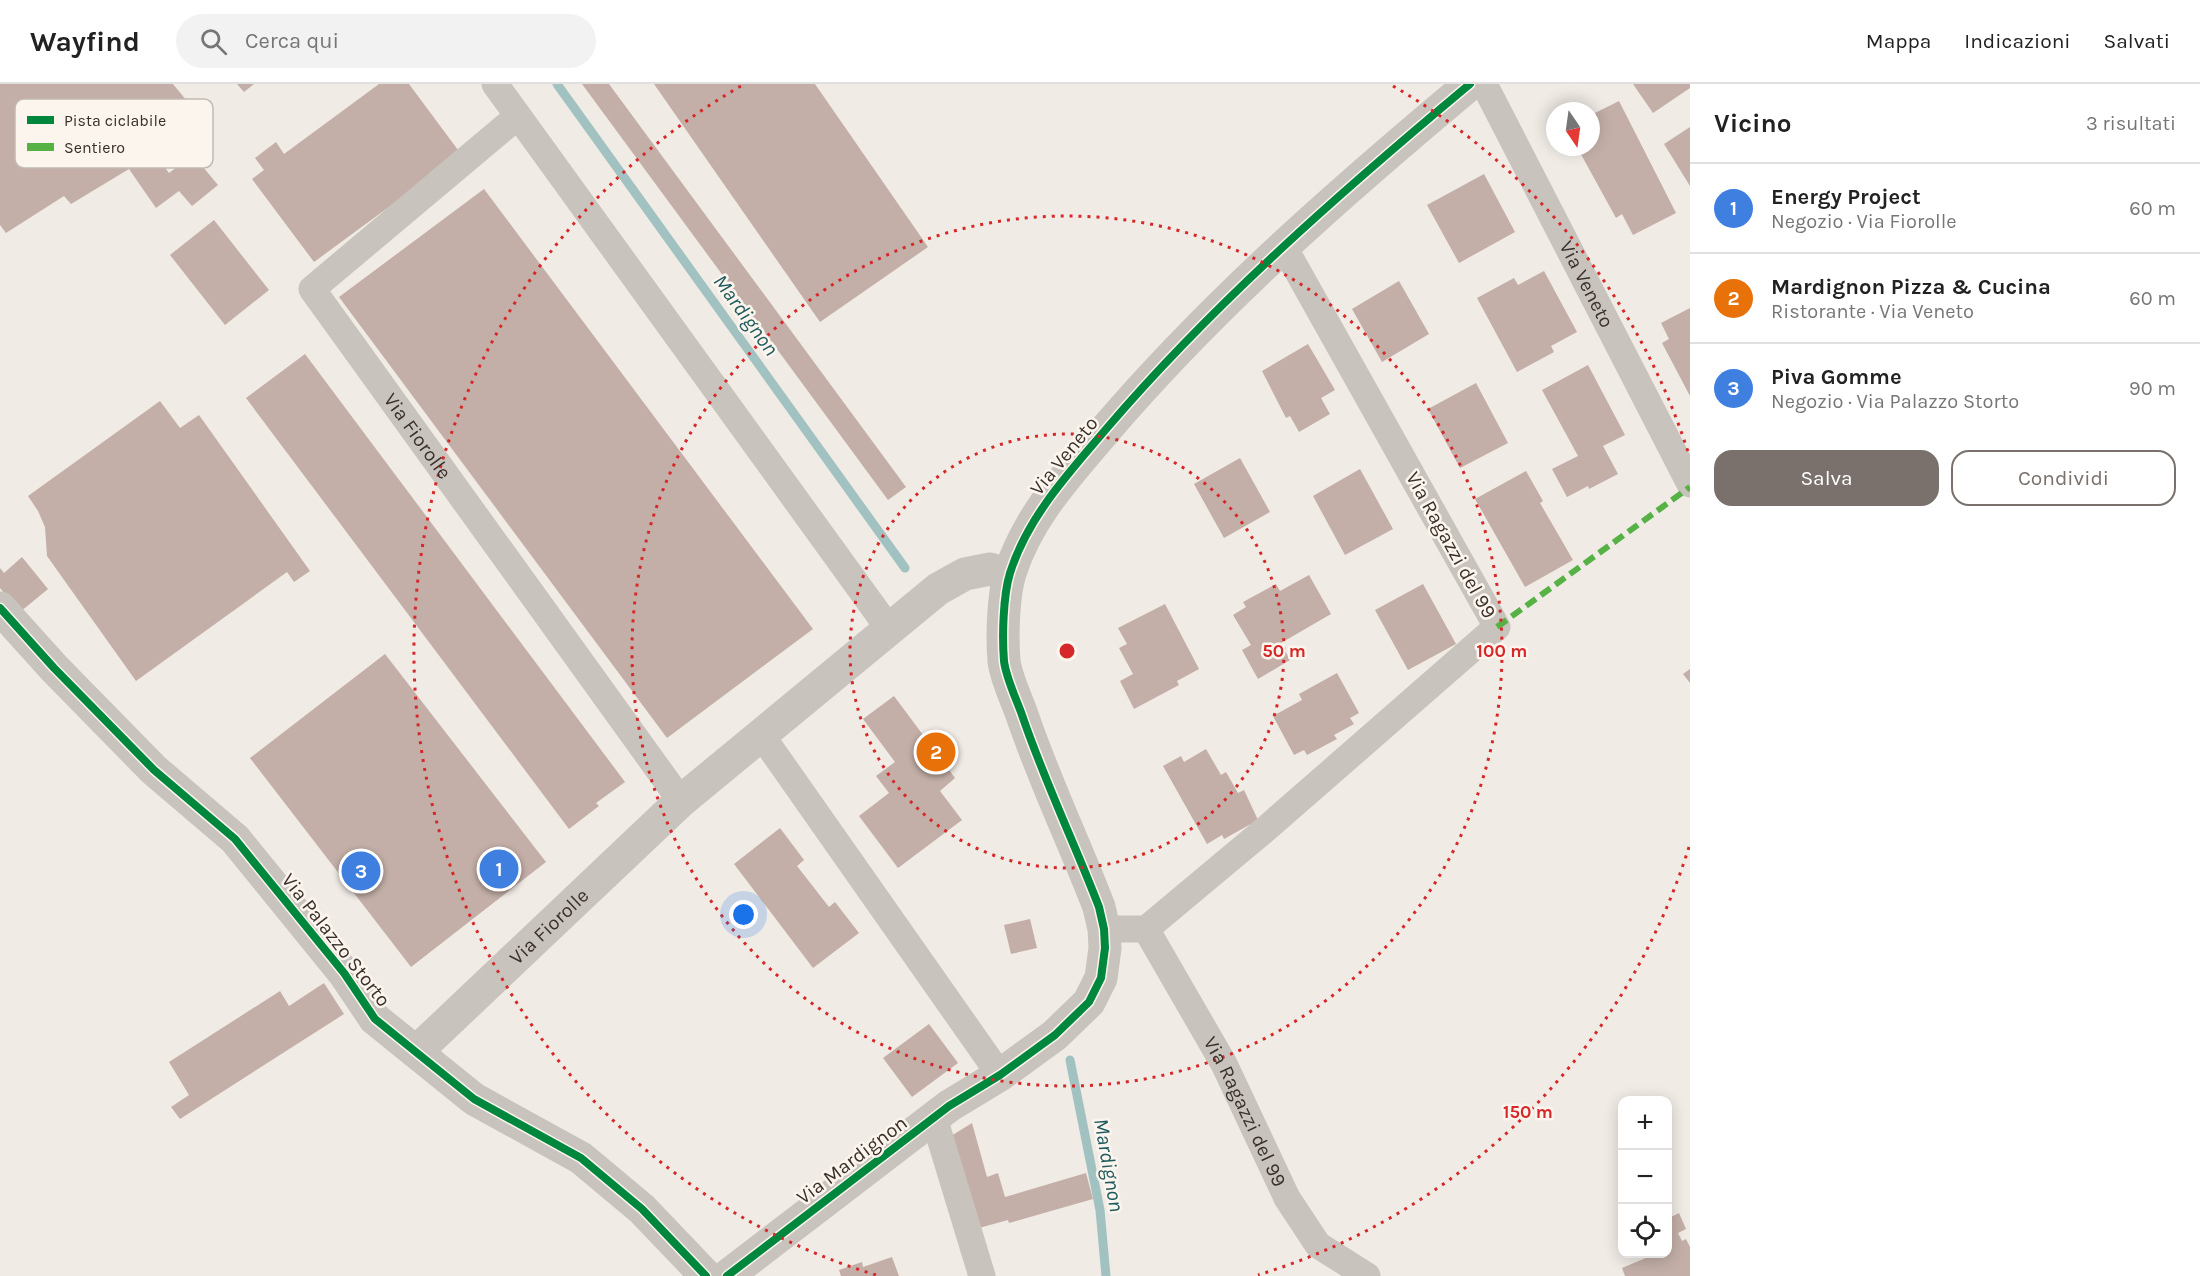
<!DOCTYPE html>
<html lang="it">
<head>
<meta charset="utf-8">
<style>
  :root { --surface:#fff; --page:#f2f2f2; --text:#222; --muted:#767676; --line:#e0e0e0; --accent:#7a716c }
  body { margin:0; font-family:Karla,sans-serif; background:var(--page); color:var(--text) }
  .controls { position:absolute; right:18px; bottom:18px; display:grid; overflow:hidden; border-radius:12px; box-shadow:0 3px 15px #0003 }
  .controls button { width:54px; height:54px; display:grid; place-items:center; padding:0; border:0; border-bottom:2px solid var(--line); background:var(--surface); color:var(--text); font:30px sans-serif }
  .compass { position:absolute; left:1546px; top:18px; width:54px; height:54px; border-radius:50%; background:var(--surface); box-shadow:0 3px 15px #0003; rotate:167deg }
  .you { position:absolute; left:744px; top:831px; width:21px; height:21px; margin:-15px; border:4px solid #fff; border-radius:50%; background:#1a73e8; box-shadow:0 0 0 9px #1a73e833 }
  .badge { display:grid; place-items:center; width:39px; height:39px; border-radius:50%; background:var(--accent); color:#fff; font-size:20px; font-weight:700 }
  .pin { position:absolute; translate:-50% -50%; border:3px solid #fff; box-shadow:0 2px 6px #0006 }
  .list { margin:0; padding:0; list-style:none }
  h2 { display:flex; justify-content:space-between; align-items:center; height:78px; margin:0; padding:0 24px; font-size:26px }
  h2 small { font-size:20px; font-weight:400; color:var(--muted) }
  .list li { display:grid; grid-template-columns:39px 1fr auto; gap:18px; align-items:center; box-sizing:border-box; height:90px; padding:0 24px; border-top:2px solid var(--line) }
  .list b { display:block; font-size:22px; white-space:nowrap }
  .list p { margin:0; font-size:20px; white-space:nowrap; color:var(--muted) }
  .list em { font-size:20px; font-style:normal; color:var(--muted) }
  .actions { display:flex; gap:12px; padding:18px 24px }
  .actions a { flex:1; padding:14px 0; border:2px solid var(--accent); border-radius:18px; text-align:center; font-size:21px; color:var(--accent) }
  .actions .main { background:var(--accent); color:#fff }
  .icon { flex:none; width:33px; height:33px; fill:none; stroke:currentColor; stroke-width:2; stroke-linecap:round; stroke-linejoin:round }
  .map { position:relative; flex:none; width:1690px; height:1192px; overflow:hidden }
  header { display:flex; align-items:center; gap:36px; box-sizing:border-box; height:84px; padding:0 30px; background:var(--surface); border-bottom:2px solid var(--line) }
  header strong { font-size:28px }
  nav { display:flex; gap:33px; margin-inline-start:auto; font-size:21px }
  .search { width:420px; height:54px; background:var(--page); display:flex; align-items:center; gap:15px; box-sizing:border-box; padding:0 21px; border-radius:33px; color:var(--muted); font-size:22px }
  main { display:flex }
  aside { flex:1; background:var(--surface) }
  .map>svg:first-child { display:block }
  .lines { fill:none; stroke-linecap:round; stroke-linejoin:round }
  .stream { stroke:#a1c2c1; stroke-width:9 }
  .building { fill:#c3afa7 }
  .minor { stroke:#c9c3be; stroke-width:27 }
  .tertiary { stroke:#c9c3be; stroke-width:33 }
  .quiet { stroke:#57b246; stroke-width:6; stroke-dasharray:12 6; stroke-linecap:butt }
  .cycleway-casing { stroke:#fbf5ee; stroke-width:11 }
  .cycleway { stroke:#00873e; stroke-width:8 }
  .ring { fill:none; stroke:#d62828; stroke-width:3; stroke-dasharray:3 6 }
  .labels { text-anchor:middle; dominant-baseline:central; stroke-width:5; stroke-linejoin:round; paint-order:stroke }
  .street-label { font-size:20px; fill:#3b302b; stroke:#fbf5ee }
  .water-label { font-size:21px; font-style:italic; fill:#1f5a5e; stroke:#fbf5ee }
  .key { fill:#fbf5ee; stroke:#c1bab4; stroke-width:1.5 }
  .key-label { font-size:16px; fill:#3b302b }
  .centre { fill:#d62828; stroke:#fbf5ee; stroke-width:3 }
  .ring-label { font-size:18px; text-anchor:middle; font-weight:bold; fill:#d62828; stroke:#fbf5ee; stroke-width:5; stroke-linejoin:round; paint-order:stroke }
</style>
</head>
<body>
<header>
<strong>Wayfind</strong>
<div class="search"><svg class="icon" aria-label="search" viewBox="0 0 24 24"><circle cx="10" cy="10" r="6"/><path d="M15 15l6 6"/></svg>Cerca qui</div>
<nav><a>Mappa</a><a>Indicazioni</a><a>Salvati</a></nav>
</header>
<main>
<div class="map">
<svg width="1690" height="1192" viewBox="0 0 1690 1192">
  <rect width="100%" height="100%" fill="#f0ebe5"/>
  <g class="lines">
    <g class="stream">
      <polyline points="557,0 905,484"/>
      <polyline points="1070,976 1100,1126 1106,1192"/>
    </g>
  </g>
  <g class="building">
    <polygon points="0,0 173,0 205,39 155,70 169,89 193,71 218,101 192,122 179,107 156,124 129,85 71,120 64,112 6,149 0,141"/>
    <polygon points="237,0 254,0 244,8"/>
    <polygon points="379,0 409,0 461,70 314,178 252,95 264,86 255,74 276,58 284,70"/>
    <polygon points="582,0 609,0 906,403 888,416"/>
    <polygon points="654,0 815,0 928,163 820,238"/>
    <polygon points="1633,0 1690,0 1690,4 1653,29"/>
    <polygon points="1619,17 1676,129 1633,151 1622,130 1616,134 1577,63 1591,63 1591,31"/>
    <polygon points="1690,43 1690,102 1664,60"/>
    <polygon points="1484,90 1515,148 1459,179 1427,121"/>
    <polygon points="484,105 813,545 667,654 339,213"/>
    <polygon points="214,136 269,206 225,241 170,171"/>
    <polygon points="1544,187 1577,248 1551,262 1554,268 1517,288 1477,214 1514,194 1518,201"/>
    <polygon points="1399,197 1429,250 1382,278 1352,225"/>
    <polygon points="1690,224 1690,312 1662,259 1669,255 1661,239"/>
    <polygon points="1308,260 1335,306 1321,314 1330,330 1299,348 1290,332 1286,334 1262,287"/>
    <polygon points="305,270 625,698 596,719 599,722 569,745 246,314"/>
    <polygon points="1588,281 1625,351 1603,362 1618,390 1589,405 1588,402 1567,413 1552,385 1578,372 1542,306"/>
    <polygon points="1476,299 1508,359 1460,384 1428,325"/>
    <polygon points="160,317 180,344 199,331 310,487 294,498 287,488 136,597 47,472 45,443 38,427 28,412"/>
    <polygon points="1240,374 1270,428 1224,454 1194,400"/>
    <polygon points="1360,385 1393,445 1345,471 1313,412"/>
    <polygon points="1526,387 1543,417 1540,419 1573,476 1525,503 1475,415"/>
    <polygon points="22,473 48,505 20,528 0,504 0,484 4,489"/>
    <polygon points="1309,491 1331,530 1281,559 1290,576 1258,595 1242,566 1251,561 1233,531 1246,523 1243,518 1276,500 1280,507"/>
    <polygon points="1423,500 1456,560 1408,586 1375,526"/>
    <polygon points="1165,520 1199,585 1177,597 1179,601 1134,625 1120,597 1133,590 1119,564 1127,560 1118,544"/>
    <polygon points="385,570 546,778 411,883 250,674"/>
    <polygon points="1690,585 1690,599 1683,590"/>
    <polygon points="1337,589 1359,629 1350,634 1354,640 1334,651 1337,655 1307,671 1304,666 1294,671 1273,632 1302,616 1299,610"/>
    <polygon points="894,612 955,694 940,707 962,736 898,784 859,732 889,709 876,692 895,678 863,635"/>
    <polygon points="1206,665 1221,691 1226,688 1238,709 1244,706 1258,736 1224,755 1222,751 1207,760 1163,682 1181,672 1184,678"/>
    <polygon points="780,744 804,776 797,782 829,823 835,818 859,849 813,884 734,780"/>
    <polygon points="1030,835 1037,864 1011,870 1004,841"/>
    <polygon points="324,899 344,930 180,1035 171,1023 189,1011 169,978 280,907 289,922"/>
    <polygon points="929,940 958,979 912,1013 883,974"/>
    <polygon points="972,1039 987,1093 998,1089 1005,1113 1086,1089 1093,1115 1009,1139 1008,1136 979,1144 951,1052"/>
    <polygon points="1668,1124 1671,1133 1679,1129 1686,1145 1678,1149 1682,1157 1686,1155 1690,1163 1690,1192 1625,1192 1622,1184 1648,1173 1647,1170 1668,1170"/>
    <polygon points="892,1173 899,1192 841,1192 839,1186 862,1178 863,1183"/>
  </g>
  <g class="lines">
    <g class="minor">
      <polyline points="495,0 890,546"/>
      <path id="s1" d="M1484,0l206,400"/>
      <path id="s2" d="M518,32l-206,173 369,512"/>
      <polyline points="762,652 1000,991"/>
      <polyline points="1104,845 1146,845 1268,743 1497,543 1284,163"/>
      <path id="s3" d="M1146,845l78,135 63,134 31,47 49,31"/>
      <polyline points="934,1034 982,1192"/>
    </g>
    <g class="tertiary">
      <polyline points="0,524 54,584 154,686 235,755 344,889 375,935 474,1015 581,1074 642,1125 706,1192"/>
      <path id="s4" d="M416,968l265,-251 257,-212 27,-15 25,-5 19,6"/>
      <path d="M727,1192l222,-170 51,-31 55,-40 34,-33 12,-24 4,-30 -1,-19 -5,-22c-25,-65 -55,-127 -77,-192 -6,-17 -16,-37 -18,-54 -2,-24 -1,-65 6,-88 18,-57 59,-100 97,-145 108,-126 235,-237 363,-344"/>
    </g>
    <polyline class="quiet" points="1497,543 1690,403"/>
    <defs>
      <g id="cycleway">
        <polyline points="0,524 54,584 154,686 235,755 344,889 375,935 474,1015 581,1074 642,1125 706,1192"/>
        <path d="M727,1192l222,-170 51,-31 55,-40 34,-33 12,-24 4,-30 -1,-19 -5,-22c-25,-65 -55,-127 -77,-192 -6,-17 -16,-37 -18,-54 -2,-24 -1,-65 6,-88 18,-57 59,-100 97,-145 108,-126 235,-237 363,-344"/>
      </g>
    </defs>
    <use href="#cycleway" class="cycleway-casing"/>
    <use href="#cycleway" class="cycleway"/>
  </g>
  <g class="ring">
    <circle cx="1067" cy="567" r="217"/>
    <circle cx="1067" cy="567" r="435"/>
    <path d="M1689 763A652 652 0 0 1 1258 1191M876 1191A652 652 0 0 1 741 2M1393 2A652 652 0 0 1 1689 371"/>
  </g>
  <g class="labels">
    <g class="street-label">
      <text stroke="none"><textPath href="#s1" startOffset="225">Via Veneto</textPath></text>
      <text stroke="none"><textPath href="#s2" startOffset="450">Via Fiorolle</textPath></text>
      <text transform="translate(1064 372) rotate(-51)">Via Veneto</text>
      <text transform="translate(1451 461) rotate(61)">Via Ragazzi del 99</text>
      <text stroke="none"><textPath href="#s4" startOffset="183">Via Fiorolle</textPath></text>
      <text transform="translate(336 856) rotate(52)">Via Palazzo Storto</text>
      <text stroke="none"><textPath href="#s3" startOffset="208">Via Ragazzi del 99</textPath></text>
      <text transform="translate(852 1076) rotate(-37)">Via Mardignon</text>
    </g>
    <g class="water-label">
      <text transform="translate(746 231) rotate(54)">Mardignon</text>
      <text transform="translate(1109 1081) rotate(80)">Mardignon</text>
    </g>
  </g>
  <rect x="15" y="15" width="198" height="69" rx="9" class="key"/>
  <rect x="27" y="32" width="27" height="8" fill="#00873e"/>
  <rect x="27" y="59" width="27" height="8" fill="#57b246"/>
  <g class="key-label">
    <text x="64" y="42">Pista ciclabile</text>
    <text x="64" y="69">Sentiero</text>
  </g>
  <circle cx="1067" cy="567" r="9" class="centre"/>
  <g class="ring-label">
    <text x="1284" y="573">50 m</text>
    <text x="1502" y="573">100 m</text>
    <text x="1528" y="1034">150 m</text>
  </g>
</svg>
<div class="controls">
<button>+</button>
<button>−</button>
<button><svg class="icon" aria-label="locate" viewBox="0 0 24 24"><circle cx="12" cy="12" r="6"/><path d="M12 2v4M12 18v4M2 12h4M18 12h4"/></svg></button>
</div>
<svg class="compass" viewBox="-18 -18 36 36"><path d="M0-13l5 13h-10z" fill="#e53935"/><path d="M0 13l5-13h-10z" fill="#767676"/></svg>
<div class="you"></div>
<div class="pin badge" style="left:499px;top:785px;background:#3f7fe0">1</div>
<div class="pin badge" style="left:936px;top:668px;background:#e8710a">2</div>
<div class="pin badge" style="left:361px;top:787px;background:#3f7fe0">3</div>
</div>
<aside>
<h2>Vicino<small>3 risultati</small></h2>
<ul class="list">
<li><span class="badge" style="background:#3f7fe0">1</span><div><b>Energy Project</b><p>Negozio · Via Fiorolle</p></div><em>60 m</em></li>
<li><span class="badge" style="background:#e8710a">2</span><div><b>Mardignon Pizza &amp; Cucina</b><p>Ristorante · Via Veneto</p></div><em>60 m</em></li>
<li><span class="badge" style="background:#3f7fe0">3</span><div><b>Piva Gomme</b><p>Negozio · Via Palazzo Storto</p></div><em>90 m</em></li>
</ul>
<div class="actions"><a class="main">Salva</a><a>Condividi</a></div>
</aside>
</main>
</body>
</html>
